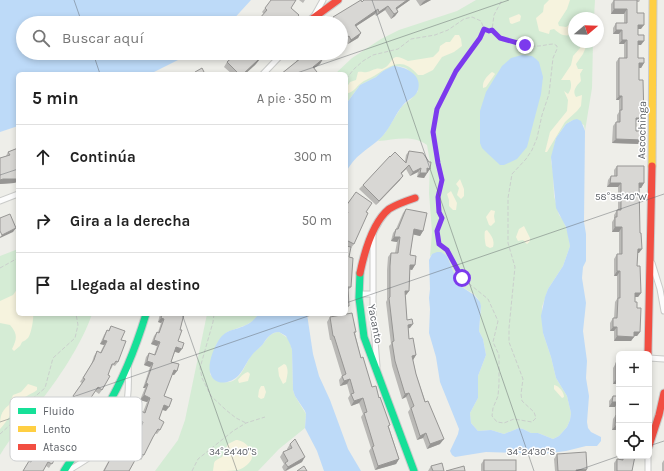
<!DOCTYPE html>
<html lang="es">
<head>
<meta charset="utf-8">
<style>
  :root { --surface:#fff; --page:#f6f6f6; --text:#222; --muted:#767676; --line:#e0e0e0 }
  body { margin:0; font-family:Karla,sans-serif; background:var(--page); color:var(--text) }
  .controls { position:absolute; right:12px; bottom:12px; display:grid; overflow:hidden; border-radius:6px; box-shadow:0 2px 6px #0003 }
  .controls button { width:36px; height:36px; display:grid; place-items:center; padding:0; border:0; border-bottom:1px solid var(--line); background:var(--surface); color:var(--text); font:20px sans-serif }
  .compass { position:absolute; left:568px; top:12px; width:36px; height:36px; border-radius:50%; background:var(--surface); box-shadow:0 2px 6px #0003; rotate:71deg }
  .stop { position:absolute; width:12px; height:12px; margin:-9px; border:3px solid #7c3aed; border-radius:50%; background:#fff }
  .stop.end { background:#7c3aed; border-color:#fff; box-shadow:0 1px 4px #0008 }
  .list { margin:0; padding:0; list-style:none }
  h2 { display:flex; justify-content:space-between; align-items:center; height:52px; margin:0; padding:0 16px; font-size:17px }
  h2 small { font-size:13px; font-weight:400; color:var(--muted) }
  .list li { display:grid; grid-template-columns:26px 1fr auto; gap:12px; align-items:center; box-sizing:border-box; height:64px; padding:0 16px; border-top:1px solid var(--line) }
  .list b { display:block; font-size:15px; white-space:nowrap }
  .list em { font-size:13px; font-style:normal; color:var(--muted) }
  .icon { flex:none; width:22px; height:22px; fill:none; stroke:currentColor; stroke-width:2; stroke-linecap:round; stroke-linejoin:round }
  .map { position:relative; flex:none; width:664px; height:471px; overflow:hidden }
  .search { position:absolute; background:var(--surface); box-shadow:0 2px 6px #0003; left:16px; top:16px; width:332px; height:44px; display:flex; align-items:center; gap:10px; box-sizing:border-box; padding:0 14px; border-radius:22px; color:var(--muted); font-size:15px }
  .panel { position:absolute; background:var(--surface); box-shadow:0 2px 6px #0003; left:16px; top:72px; width:332px; height:244px; border-radius:6px }
  .map>svg:first-child { display:block }
  .green { fill:#d5ecd5 }
  .sand { fill:#f6f3de }
  .water { fill:#bddaf8 }
  .lines { fill:none; stroke-linecap:round; stroke-linejoin:round }
  .street-casing { stroke:#cacbc9; stroke-width:7 }
  .fast-casing { stroke:#cacbcb; stroke-width:9 }
  .slow-casing { stroke:#cacbcb; stroke-width:9 }
  .jam-casing { stroke:#cacbcb; stroke-width:9 }
  .path { stroke:#cacfcc; stroke-width:1; stroke-dasharray:4 2; stroke-linecap:butt }
  .street { stroke:#fcfcfc; stroke-width:5 }
  .fast { stroke:#16e098; stroke-width:7 }
  .slow { stroke:#ffcf43; stroke-width:7 }
  .jam { stroke:#f24e42; stroke-width:7 }
  .wall { fill:#bab9b6 }
  .shaded-wall { fill:#979694 }
  .building { fill:#d8d7d4; stroke:#979694 }
  .route { stroke:#7c3aed; stroke-width:5 }
  .ticks { fill:none; stroke:#5d6167; stroke-width:1; stroke-opacity:0.45 }
  .labels { text-anchor:middle; dominant-baseline:central; stroke-width:3; stroke-linejoin:round; paint-order:stroke }
  .street-label { font-size:11px; fill:#5d6167; stroke:#fff }
  .key { fill:#fff; stroke:#ced0d1; stroke-width:1 }
  .key-label { font-size:11px; fill:#5d6167 }
  .ticks-label { font-size:10px; text-anchor:middle; fill:#5d6167; stroke:#fff; stroke-width:3; stroke-linejoin:round; paint-order:stroke }
</style>
</head>
<body>
<div class="map">
<svg width="664" height="471" viewBox="0 0 664 471">
  <rect width="100%" height="100%" fill="#eeeee9"/>
  <g class="green">
    <path d="M476,0h119l-1,18h-20v24h19l-1,46 -7,43 -1,-6 -11,-5 -7,4 -10,14 -5,23 2,11 1,24 5,19 4,5 5,13 2,13 -7,20 -15,23 -6,18 1,26 8,24 5,21 11,18 4,17 -1,7 -3,7 -8,9 -6,3 -15,-6h-7l-8,-4 -4,-1 -15,6 -13,-4 -13,1 -7,-8 -1,-10 8,-15v-22l8,-21 -3,-16 -4,-8 2,-25 -3,-7 -4,-5 -12,-7 -4,-4 -11,-27 -15,-2 -2,3 2,-25 -3,-39 1,-31 -3,-17c-15,-11 -33,-5 -49,-4l7,-8 17,-27 9,-7 7,-8v-10l-12,-13 -8,-2 -15,5 -7,6 -16,8 -14,19v-30h-11l17,-16 29,-19 18,-9 58,-19z"/>
    <path d="M18,249v65h74c-10,30 -35,67 -55,92 -13,16 -27,32 -37,49v-199z"/>
    <path d="M207,314h52l-6,7 -7,4 -19,7 -10,11 -7,31c4,6 7,7 13,8 18,3 21,-18 30,-29 3,-3 7,-5 9,-8 5,-6 8,-13 17,-13l10,7 3,11 1,40 2,6 11,18 -1,14 -26,21 -21,22h-103l23,-31 7,-20z"/>
  </g>
  <g class="sand">
    <path d="M549,0h21l-3,9 -9,14 1,3 7,1 8,-5v12c-10,3 -13,1 -20,-5l-4,1 -1,4 -10,-3 -3,-13 7,-6 1,-7z"/>
    <polygon points="519,14 521,16 520,21 512,24 510,23 509,18"/>
    <path d="M455,35h4l2,4 1,7 -8,6 -12,5 -9,13 -10,5h-5c-16,-19 -27,-10 -44,1 -5,3 -10,4 -14,8 -4,3 -6,8 -12,9l-1,-6 3,-5 6,-2 2,-8c4,-1 6,1 9,0 3,0 6,-3 9,-3 2,-1 4,0 6,0 13,-4 6,-19 26,-8l25,-4 6,-6 1,-5 6,-4h4z"/>
    <path d="M580,42h8l-5,12 -7,10 2,5h5l-3,5 1,7c-5,5 -9,10 -5,16l6,-2 -1,11 -4,5 -12,11 -18,30h-2l5,-20 17,-21 1,-11 -4,-9 4,3c3,-4 4,-9 2,-14h-9l10,-15 2,-9 7,-8z"/>
    <path d="M492,72l2,1 1,1 -9,13 -3,1c-1,-7 4,-12 9,-16z"/>
    <polygon points="460,179 464,189 464,196 461,199 457,195 459,188 456,184"/>
    <polygon points="451,191 457,203 456,210 453,210 449,206 449,200 447,194"/>
    <polygon points="491,210 495,211 494,216 495,222 491,226 489,225 486,217"/>
    <polygon points="524,226 530,238 530,241 527,244 523,240 518,241 516,237 519,229"/>
    <path d="M487,230c4,5 8,10 6,17l-3,1 -4,-2c-1,-3 -2,-12 -1,-15z"/>
    <path d="M18,288v26h15c1,4 -2,21 -5,24 -2,2 -4,3 -6,4l-2,4 -6,5 -2,-2c5,-10 6,-15 -2,-24l-10,-2v-22l13,-6z"/>
    <path d="M284,364l2,1c3,6 1,11 0,17l-3,2 -4,-8 -1,-8z"/>
    <path d="M248,372l2,2 -2,7 -9,2 -1,-3c2,-3 6,-7 10,-8z"/>
    <path d="M28,384l9,3v3c-5,4 -12,6 -16,10 -8,9 -13,21 -21,29 0,-11 0,-17 9,-24l4,-10 8,-3z"/>
    <path d="M554,385c5,1 10,7 10,12l-2,1 -8,-9z"/>
    <polygon points="261,386 264,386 266,392 264,398 261,399 258,397 259,390"/>
    <path d="M236,440c8,0 17,9 16,17 0,5 -9,12 -14,13 -6,1 -18,1 -25,1 2,-10 -1,-9 9,-14l6,-13z"/>
  </g>
  <g class="water">
    <polygon points="0,0 251,0 230,23 23,23 23,53 192,53 150,74 18,74 18,126 0,132"/>
    <polygon points="522,55 532,56 536,59 539,62 543,77 541,94 527,147 517,159 504,165 500,165 486,152 482,148 480,143 480,111 486,92 502,66 511,58"/>
    <path d="M393,66c12,0 30,9 25,24 -3,8 -10,9 -15,15 -7,8 -11,19 -18,28 -7,9 -15,13 -23,20 -7,5 -12,12 -16,19v-68l14,-19 16,-8 7,-6z"/>
    <polygon points="577,119 581,121 585,131 584,222 586,234 586,261 583,267 582,278 586,303 583,331 587,361 586,378 589,396 587,422 588,428 591,432 601,437 601,441 597,446 586,446 566,451 543,454 486,452 455,457 452,455 450,451 458,434 459,429 440,382 436,357 429,333 430,309 429,298 430,289 429,260 432,254 437,252 441,252 447,256 458,283 462,287 474,295 480,302 481,306 479,331 483,339 486,355 478,376 478,398 470,413 471,423 478,431 491,430 504,434 519,428 523,429 531,433 538,433 553,439 559,436 567,427 570,420 571,413 567,396 556,378 551,357 543,333 541,316 545,297 548,289 563,266 570,246 566,227 556,208 551,157 556,138 566,124 573,120"/>
    <path d="M259,314h48l6,40 6,22 11,24 18,49 13,22h-37l-7,-20 -12,-23 1,-14 -1,-3 -10,-15 -2,-6 -1,-40 -2,-6 -4,-8 -7,-4c-8,0 -12,6 -16,12 -3,4 -8,7 -11,11 -5,6 -8,14 -13,20 -7,8 -23,12 -28,0 -4,-8 1,-22 5,-30 9,-18 18,-13 32,-21 4,-2 7,-6 11,-10z"/>
  </g>
  <g class="lines">
    <defs>
      <g id="street">
        <polyline points="313,18 323,0"/>
        <polyline points="263,74 283,53"/>
        <polyline points="0,201 18,194"/>
        <polyline points="373,236 373,315 377,366"/>
        <polyline points="652,263 660,289 664,311"/>
        <polyline points="359,294 373,294"/>
        <polyline points="649,358 664,359"/>
        <polyline points="98,423 115,434"/>
        <polyline points="648,456 648,471"/>
        <path d="M68,471c9,-6 20,-12 29,-19 30,-22 33,-51 31,-86"/>
      </g>
      <g id="fast">
        <polyline points="360,273 359,298 364,337 414,471"/>
        <path d="M64,471c13,-21 29,-40 41,-61 18,-30 31,-63 41,-96"/>
      </g>
      <polyline id="slow" points="652,166 653,0"/>
      <g id="jam">
        <polyline points="309,23 312,19 338,0"/>
        <path d="M360,273c4,-19 13,-51 29,-64 8,-5 17,-8 26,-11"/>
        <polyline points="648,354 652,166"/>
        <polyline points="649,446 659,415 664,393"/>
      </g>
    </defs>
    <use href="#street" class="street-casing"/>
    <use href="#fast" class="fast-casing"/>
    <use href="#slow" class="slow-casing"/>
    <use href="#jam" class="jam-casing"/>
    <g class="path">
      <path d="M484,29l-4,9 -24,33 -19,38 -4,23 5,31 4,17 -5,17 2,15 2,6 -4,13 2,13 8,6 15,28 26,21 10,22 -5,21 6,13v29l-1,12 -5,12 -1,8 5,6 7,1 10,-4 18,3 4,-4 -2,-6 -12,-11 -1,-7 2,-15 -14,-37v-14l6,-61 -7,-24v-45l4,-24 14,-15 6,-9 5,-12 5,-23 7,-21 4,-36 4,-9v-3l-3,-2c-6,0 -11,2 -16,2 -13,1 -39,-5 -46,-16"/>
      <polyline points="346,79 354,69 363,61 373,55 398,49 411,39 435,35 448,30 464,19 472,17 481,21 484,29 489,31 492,30 494,15 502,0"/>
      <polyline points="0,268 18,258"/>
      <polyline points="214,314 213,322 200,368 202,378 211,396 226,410 236,418 246,423"/>
      <polyline points="0,434 10,425 24,406 45,388 53,358 75,338 78,325 76,314"/>
      <polyline points="192,471 198,459 233,431 246,423 265,417"/>
    </g>
    <use href="#street" class="street"/>
    <use href="#fast" class="fast"/>
    <use href="#slow" class="slow"/>
    <use href="#jam" class="jam"/>
  </g>
  <g class="wall">
    <polygon points="299,0 305,0 303,3"/>
    <polygon points="364,0 410,0 397,9 398,12 395,16 391,19 385,10 376,16 375,14 356,26 361,33 358,38 348,44 346,41 341,44 341,23 330,23 330,22 333,17"/>
    <polygon points="416,0 431,0 420,6"/>
    <polygon points="614,0 640,0 639,2 637,2 637,13 641,29 638,29 638,35 641,45 638,45 638,58 644,63 641,68 639,68 639,80 644,118 641,122 636,122 636,131 640,144 612,143 613,126 616,122 617,122 617,115 619,112 619,100 616,100 616,62 619,58 624,58 624,44 619,44 619,34 613,34 613,28 616,23 624,23 624,14 611,14 611,4"/>
    <polygon points="265,8 291,8 299,15 293,23 257,23 264,14 262,12"/>
    <polygon points="226,53 265,53 255,65 245,74 232,74 224,67 227,62 231,58"/>
    <polygon points="298,54 320,56 320,64 314,68 317,72 316,74 281,74 297,61 295,58"/>
    <polygon points="18,148 14,183 0,184 0,158 6,156 8,152"/>
    <polygon points="409,151 429,162 430,169 424,178 417,177 418,172 410,176 406,169 401,174 400,180 376,205 359,189 363,185 390,157 405,161 406,155"/>
    <polygon points="617,166 644,183 641,188 639,188 639,253 638,253 637,266 641,293 638,297 635,297 635,302 637,308 640,332 637,336 634,336 631,341 614,341 614,331 610,331 610,323 613,318 614,318 615,302 617,299 617,276 614,276 614,259 617,254 619,254 619,232 612,232 612,222 614,219 614,215 617,210 618,210 618,187 607,187 608,180 611,176 614,176 614,170"/>
    <polygon points="346,206 366,212 354,244 351,248 350,248 349,257 351,287 348,290 349,306 346,310"/>
    <polygon points="406,209 423,231 420,236 413,234 410,255 415,265 412,270 410,269 409,291 406,295 405,295 407,320 410,328 408,328 409,339 416,355 413,360 416,374 440,444 427,449 423,438 417,440 408,412 410,409 406,397 402,399 392,366 389,346 391,344 386,302 387,300 387,270 388,257 391,253 395,253 397,242 391,241 393,233 396,229 403,213"/>
    <polygon points="160,314 184,314 180,330 178,341 179,353 175,352 171,362 177,371 174,375 172,375 164,396 166,411 162,410 159,419 160,430 157,434 155,433 144,455 141,460 137,457 129,471 103,471 116,448 122,451 128,436 132,432 137,434 140,427 134,423 138,415 141,411 143,412 147,402 140,400 145,388 143,388 150,367 144,365 146,357 149,353 154,355 157,346 151,344 154,336 157,332 158,332 161,323 158,322"/>
    <polygon points="330,317 356,332 355,333 361,358 372,387 389,427 399,459 396,464 375,470 369,451 371,448 361,417 363,414 359,403 351,406 348,398 350,395 347,384 340,386 339,380 342,376 331,340 330,340 327,322"/>
    <polygon points="111,326 121,340 118,362 115,366 113,365 111,369 110,368 102,390 99,394 95,391 90,399 95,403 89,413 70,401 82,383 80,382 91,365 94,356 97,351 100,353 104,345 100,344 104,335 107,330 108,331"/>
    <polygon points="616,363 619,384 613,384 613,368"/>
    <polygon points="613,396 619,396 619,430 612,430 613,419 615,416 615,407 609,407 609,401"/>
    <polygon points="41,423 70,440 62,451 60,450 49,468 46,466 43,471 23,471 29,461 30,461 34,457 35,458 39,451 35,449 42,438 35,433"/>
    <polygon points="290,444 302,462 286,471 284,471 282,467 284,464 280,457 283,452 287,450 287,449"/>
    <polygon points="557,454 586,471 555,471 554,459"/>
    <polygon points="621,456 635,456 632,471 614,471 614,463 617,459 620,459"/>
    <polygon points="484,460 516,471 481,471 481,464"/>
    <polygon points="664,460 664,471 662,471 662,463"/>
    <polygon points="431,466 444,471 428,471"/>
  </g>
  <g class="shaded-wall">
    <polygon points="407,0 410,0 393,12 396,8"/>
    <polygon points="426,0 431,0 420,6 423,2"/>
    <polygon points="388,6 385,10 376,16 379,12"/>
    <polygon points="378,9 375,14 352,29 355,25"/>
    <polygon points="614,9 627,9 624,14 611,14"/>
    <polygon points="398,12 395,16 391,19 394,14"/>
    <polygon points="638,25 644,25 641,29 635,29"/>
    <polygon points="616,30 622,30 619,34 613,34"/>
    <polygon points="361,33 358,38 348,44 351,40"/>
    <polygon points="349,36 346,41 341,44 344,39"/>
    <polygon points="622,40 627,40 624,44 619,44"/>
    <polygon points="638,41 644,41 641,45 635,45"/>
    <polygon points="264,53 265,53 255,65 245,74 243,74"/>
    <polygon points="322,53 325,53 316,59 319,55"/>
    <polygon points="323,59 320,64 310,71 313,67"/>
    <polygon points="639,63 644,63 641,68 635,68"/>
    <polygon points="619,96 622,96 619,100 616,100"/>
    <polygon points="636,118 644,118 641,122 633,122"/>
    <polygon points="616,139 643,140 640,144 612,143"/>
    <polygon points="409,165 406,169 398,177 401,173"/>
    <polygon points="421,168 418,172 410,176 413,172"/>
    <polygon points="427,168 430,169 427,173"/>
    <polygon points="420,173 427,173 424,178 417,177"/>
    <polygon points="403,176 400,180 376,205 379,201"/>
    <polygon points="3,179 18,179 18,182 14,183 0,184 0,180"/>
    <polygon points="610,183 621,183 618,187 607,187"/>
    <polygon points="639,183 644,183 641,188 636,188"/>
    <polygon points="615,227 622,227 619,232 612,232"/>
    <polygon points="16,228 13,232 0,238 0,237 2,235"/>
    <polygon points="414,229 423,231 420,236 411,234"/>
    <polygon points="394,237 400,237 397,242 391,241"/>
    <polygon points="638,249 642,249 639,253 635,253"/>
    <polygon points="410,265 415,265 412,270 407,269"/>
    <polygon points="617,271 620,271 617,276 614,276"/>
    <polygon points="405,291 409,291 406,295 402,295"/>
    <polygon points="635,293 641,293 638,297 632,297"/>
    <polygon points="161,318 164,319 161,323 158,322"/>
    <polygon points="413,324 410,328 405,329 408,325"/>
    <polygon points="613,327 617,327 614,331 610,331"/>
    <polygon points="634,332 640,332 637,336 631,336"/>
    <polygon points="617,336 634,337 631,341 614,341"/>
    <polygon points="103,340 107,341 104,345 100,344"/>
    <polygon points="154,340 160,342 157,346 151,344"/>
    <polygon points="176,347 182,349 179,353 173,351"/>
    <polygon points="416,355 413,360 412,356"/>
    <polygon points="147,361 153,363 150,367 144,365"/>
    <polygon points="174,370 177,371 174,375 171,374"/>
    <polygon points="350,379 347,384 340,386 344,381"/>
    <polygon points="616,379 619,379 619,384 613,384"/>
    <polygon points="146,383 148,384 145,388 143,388"/>
    <polygon points="409,393 406,397 402,399 405,394"/>
    <polygon points="144,395 150,398 147,402 140,400"/>
    <polygon points="363,398 359,403 351,406 354,401"/>
    <polygon points="612,402 618,402 615,407 609,407"/>
    <polygon points="164,405 169,407 166,411 161,409"/>
    <polygon points="615,426 619,426 619,430 612,430"/>
    <polygon points="426,433 423,438 417,440 420,436"/>
    <polygon points="444,439 440,444 427,449 430,444"/>
    <polygon points="305,457 302,462 285,471 288,467"/>
    <polygon points="399,459 396,464 375,470 378,466"/>
    <polygon points="587,469 586,471 575,471 576,470"/>
  </g>
  <g class="building">
    <polygon points="271,0 296,0 291,8 299,15 292,23 264,23 259,19 267,10 265,8"/>
    <polygon points="361,0 362,2 364,0 407,0 396,8 398,12 394,14 388,6 379,12 378,9 355,25 361,33 351,40 349,36 344,39 343,37 341,39 341,23 333,23 335,21 333,17"/>
    <polygon points="614,0 637,0 637,13 644,13 644,25 638,25 638,35 644,35 644,41 638,41 638,58 644,58 644,63 639,63 639,80 643,80 644,118 636,118 636,131 643,131 643,140 616,139 616,122 620,122 620,110 622,110 622,96 619,96 619,58 627,58 627,40 622,40 622,30 616,30 616,23 627,23 627,9 614,9"/>
    <polygon points="234,53 264,53 258,60 243,74 239,74 227,62 235,55"/>
    <polygon points="299,53 322,53 319,55 323,59 313,67 317,72 315,74 281,74 301,58 298,54"/>
    <polygon points="202,68 205,74 196,74 195,72"/>
    <polygon points="18,148 18,179 3,179 0,180 0,158 10,155 8,152"/>
    <polygon points="409,151 423,153 429,162 431,162 430,169 427,168 427,173 420,173 421,168 413,172 409,165 401,173 403,176 379,201 363,185 390,156 390,157 395,152 406,163"/>
    <polygon points="617,166 644,166 644,183 639,183 640,233 641,233 642,249 638,249 637,266 640,266 641,293 635,293 635,302 637,302 637,308 641,308 640,332 634,332 634,337 617,336 617,327 613,327 613,318 617,318 618,298 620,298 620,271 617,271 617,254 622,254 622,227 615,227 615,217 617,217 617,210 621,210 621,183 610,183 611,176 617,176"/>
    <polygon points="356,192 372,203 366,212 368,213 354,244 346,240 346,216 348,212 346,211 346,206"/>
    <polygon points="406,209 427,213 423,231 414,229 410,255 416,256 415,265 410,265 409,291 405,291 407,320 412,319 413,324 408,325 409,339 413,338 416,355 412,356 416,374 425,402 428,401 444,439 430,444 426,433 420,436 411,408 414,406 409,393 405,394 395,361 392,342 394,341 389,298 390,297 390,266 391,253 398,253 400,237 394,237 396,229 398,229"/>
    <polygon points="10,214 16,228 2,235 0,231 0,218"/>
    <polygon points="346,246 351,247 349,257 353,258 351,287 348,287 349,306 346,306"/>
    <polygon points="352,313 356,332 354,332 361,358 363,357 372,387 376,386 379,398 380,397 390,425 388,426 399,459 378,466 372,447 374,446 364,413 367,412 363,398 354,401 351,394 354,393 350,379 344,381 342,376 346,374 334,336 333,336 330,317"/>
    <polygon points="162,314 184,314 180,330 182,330 178,341 184,343 182,349 176,347 171,362 179,364 177,371 174,370 164,396 172,399 169,407 164,405 159,419 164,422 160,430 158,429 153,437 144,455 139,453 129,471 104,471 116,448 122,452 132,432 138,435 143,422 137,419 141,411 145,413 150,398 144,395 148,384 146,383 153,363 147,361 149,353 155,355 160,342 154,340 157,332 159,333 164,319 161,318"/>
    <polygon points="111,326 125,331 121,340 126,341 118,362 116,361 114,364 112,364 108,375 110,376 102,390 98,387 90,399 95,403 92,408 73,396 85,379 83,378 94,360 97,351 101,353 107,341 103,340 107,330 109,331"/>
    <rect x="616" y="363" width="3" height="16"/>
    <polygon points="613,396 619,396 619,426 615,426 616,415 618,415 618,402 612,402"/>
    <polygon points="54,417 68,426 62,435 70,440 65,446 63,445 52,464 48,462 43,471 23,471 29,461 31,462 34,457 36,458 42,447 39,444 45,433 38,429 41,423 47,427"/>
    <polygon points="295,439 305,457 288,467 285,463 288,461 283,452 292,448 290,444"/>
    <polygon points="586,452 587,469 576,470 576,471 558,471 557,454"/>
    <polygon points="623,456 635,456 632,471 617,471 617,459 623,460"/>
    <rect x="484" y="460" width="32" height="11"/>
    <polygon points="442,463 444,471 433,471 431,466"/>
    <polygon points="304,466 307,471 297,471"/>
    <polygon points="464,466 465,471 446,471"/>
  </g>
  <g class="lines">
    <polyline class="route" points="462,278 447,250 439,244 437,231 442,218 439,212 438,197 442,180 438,163 433,132 437,109 456,71 480,38 484,29 489,31 492,30 500,38 525,45"/>
  </g>
  <path class="ticks" d="M74,0l8,23M372,0l162,471M93,53l7,21M294,74l215,-74M0,175l18,-6M346,303l318,-109M182,314l55,157M0,422l314,-108M649,446l15,-5M576,471l43,-15"/>
  <g class="labels">
    <g class="street-label">
      <text transform="translate(642 130) rotate(-89)">Ascochinga</text>
      <text transform="translate(375 324) rotate(79)">Yacanto</text>
    </g>
  </g>
  <rect x="10" y="397" width="132" height="64" rx="6" class="key"/>
  <rect x="18" y="408" width="18" height="6" fill="#16e098"/>
  <rect x="18" y="426" width="18" height="6" fill="#ffcf43"/>
  <rect x="18" y="444" width="18" height="6" fill="#f24e42"/>
  <g class="key-label">
    <text x="43" y="415">Fluido</text>
    <text x="43" y="433">Lento</text>
    <text x="43" y="451">Atasco</text>
  </g>
  <g class="ticks-label">
    <text x="621" y="200">58°38'40"W</text>
    <text x="233" y="455">34°24'40"S</text>
    <text x="531" y="455">34°24'30"S</text>
  </g>
</svg>
<div class="controls">
<button>+</button>
<button>−</button>
<button><svg class="icon" aria-label="locate" viewBox="0 0 24 24"><circle cx="12" cy="12" r="6"/><path d="M12 2v4M12 18v4M2 12h4M18 12h4"/></svg></button>
</div>
<svg class="compass" viewBox="-18 -18 36 36"><path d="M0-13l5 13h-10z" fill="#e53935"/><path d="M0 13l5-13h-10z" fill="#767676"/></svg>
<div class="stop" style="left:462px;top:278px"></div>
<div class="stop end" style="left:525px;top:45px"></div>
<div class="search"><svg class="icon" aria-label="search" viewBox="0 0 24 24"><circle cx="10" cy="10" r="6"/><path d="M15 15l6 6"/></svg>Buscar aquí</div>
<section class="panel">
<h2>5 min<small>A pie · 350 m</small></h2>
<ul class="list">
<li><svg class="icon" aria-label="ahead" viewBox="0 0 24 24"><path d="M12 20V5M6 11l6-6 6 6"/></svg><div><b>Continúa</b></div><em>300 m</em></li>
<li><svg class="icon" aria-label="right" viewBox="0 0 24 24"><path d="M7 20v-9h11M14 6l5 5-5 5"/></svg><div><b>Gira a la derecha</b></div><em>50 m</em></li>
<li><svg class="icon" aria-label="arrive" viewBox="0 0 24 24"><path d="M6 21V4h12l-3 4 3 4H6"/></svg><div><b>Llegada al destino</b></div></li>
</ul>
</section>
</div>
</body>
</html>
